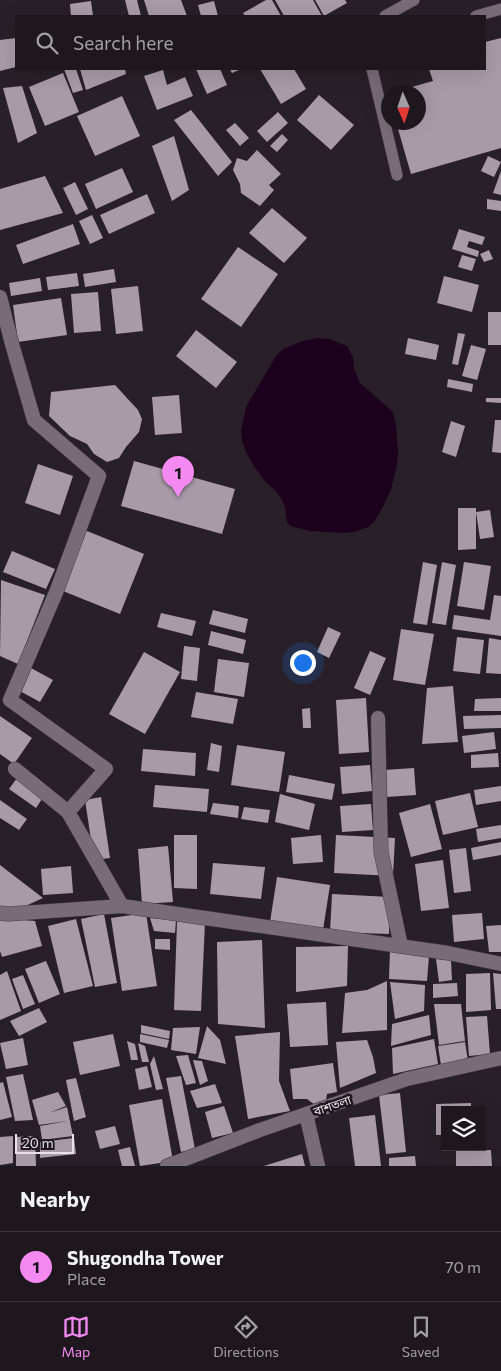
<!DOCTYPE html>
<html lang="en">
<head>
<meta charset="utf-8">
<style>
  :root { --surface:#1f171e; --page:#272027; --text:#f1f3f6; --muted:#a19fa4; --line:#3c363c; --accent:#f389f1 }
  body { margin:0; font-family:Commissioner,"Noto Sans Bengali",sans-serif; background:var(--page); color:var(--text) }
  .controls { position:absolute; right:15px; bottom:15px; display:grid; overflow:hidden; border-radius:0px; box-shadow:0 5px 20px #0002 }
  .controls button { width:45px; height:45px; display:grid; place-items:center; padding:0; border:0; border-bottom:1px solid var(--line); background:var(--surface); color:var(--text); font:25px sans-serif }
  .compass { position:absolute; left:381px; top:85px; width:45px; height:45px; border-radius:50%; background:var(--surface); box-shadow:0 5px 20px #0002; rotate:177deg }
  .scale { position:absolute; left:15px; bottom:12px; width:59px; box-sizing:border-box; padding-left:5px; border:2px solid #e8e1e7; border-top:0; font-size:14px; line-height:18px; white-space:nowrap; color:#e8e1e7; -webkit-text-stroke:4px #1f161f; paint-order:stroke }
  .you { position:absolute; left:302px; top:662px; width:18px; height:18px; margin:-12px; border:4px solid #fff; border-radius:50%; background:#1a73e8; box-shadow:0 0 0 8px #1a73e833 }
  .badge { display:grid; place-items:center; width:32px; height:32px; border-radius:50%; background:var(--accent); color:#111; font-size:16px; font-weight:700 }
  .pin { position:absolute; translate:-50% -41px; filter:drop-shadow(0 1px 2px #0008) }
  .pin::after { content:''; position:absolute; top:26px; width:18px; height:15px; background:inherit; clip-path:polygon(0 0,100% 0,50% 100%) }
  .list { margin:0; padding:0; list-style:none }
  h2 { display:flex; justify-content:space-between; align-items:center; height:65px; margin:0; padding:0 20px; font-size:21px }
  h2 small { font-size:16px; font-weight:400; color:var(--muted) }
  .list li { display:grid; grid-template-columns:32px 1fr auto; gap:15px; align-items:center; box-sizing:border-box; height:70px; padding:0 20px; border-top:1px solid var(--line) }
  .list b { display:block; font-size:19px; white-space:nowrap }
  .list p { margin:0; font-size:16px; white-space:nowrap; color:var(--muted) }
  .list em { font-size:16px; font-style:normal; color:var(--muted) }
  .icon { flex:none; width:28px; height:28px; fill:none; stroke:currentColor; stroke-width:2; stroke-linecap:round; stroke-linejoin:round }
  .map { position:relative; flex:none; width:501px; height:1166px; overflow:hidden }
  .search { position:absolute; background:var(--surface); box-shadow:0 5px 20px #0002; left:15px; right:15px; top:15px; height:55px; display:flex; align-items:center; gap:12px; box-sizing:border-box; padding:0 18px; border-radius:0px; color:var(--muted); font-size:19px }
  .sheet { height:135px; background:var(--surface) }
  nav { display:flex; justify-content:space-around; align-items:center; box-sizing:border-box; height:70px; border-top:1px solid var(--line); background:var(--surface); font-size:14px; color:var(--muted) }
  nav a { display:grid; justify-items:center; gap:2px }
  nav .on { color:var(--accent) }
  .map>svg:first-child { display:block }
  .water { fill:#1d001d }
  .building { fill:#a89ba7 }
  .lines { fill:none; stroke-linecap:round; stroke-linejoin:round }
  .service-casing { stroke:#453d44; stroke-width:12 }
  .minor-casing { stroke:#453d44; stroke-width:15 }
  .tertiary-casing { stroke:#453d44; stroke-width:15 }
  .service { stroke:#786c77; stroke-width:11 }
  .minor { stroke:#786c77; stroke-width:14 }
  .tertiary { stroke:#786c77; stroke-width:14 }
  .labels { text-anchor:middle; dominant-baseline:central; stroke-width:5; stroke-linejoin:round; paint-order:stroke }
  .street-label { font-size:12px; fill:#e8e1e7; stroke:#1f161f }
</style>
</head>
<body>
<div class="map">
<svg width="501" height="1166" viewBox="0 0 501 1166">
  <rect width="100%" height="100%" fill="#291f28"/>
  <polygon class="water" points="317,338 329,339 347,346 353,357 354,369 360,383 393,412 396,426 398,452 397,465 391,489 383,507 374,522 368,527 354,532 343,533 310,531 290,526 287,522 285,507 282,500 276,491 266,482 255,468 246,452 242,440 241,431 246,407 276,356 283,349 303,341"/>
  <g class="building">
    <polygon points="125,0 137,0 141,16 129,16"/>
    <polygon points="144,0 181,0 187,16 149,16"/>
    <polygon points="266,0 272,0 281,16 245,16 243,13"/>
    <polygon points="275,0 313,0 322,16 284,16"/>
    <polygon points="315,0 345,0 347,3 324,16"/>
    <polygon points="91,1 93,16 71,16 70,4"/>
    <polygon points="214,1 218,16 201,16 198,5"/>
    <polygon points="16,38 16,67 0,71 0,40"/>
    <polygon points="501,38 501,148 411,174 396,122 418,122 418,92 394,92 433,81 429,69 485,69 485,42"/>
    <polygon points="64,69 76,69 83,90 73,93"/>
    <polygon points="80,69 125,69 126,74 86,90"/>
    <polygon points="196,69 220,69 227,85 207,94"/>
    <polygon points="230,69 241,69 232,73"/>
    <polygon points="260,69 294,69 306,89 281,104"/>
    <polygon points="163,70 167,85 185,77 193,96 157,110 144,76"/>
    <polygon points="63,73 79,112 45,126 29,87"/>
    <polygon points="22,86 37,133 18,143 3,88"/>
    <polygon points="319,95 354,125 331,150 297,120"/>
    <polygon points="122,96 140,136 95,156 77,116"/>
    <polygon points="191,110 232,162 218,176 174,120"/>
    <polygon points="278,112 288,123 267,142 257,131"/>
    <polygon points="235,123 249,138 240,146 226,130"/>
    <polygon points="282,134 288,140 277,152 270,146"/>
    <polygon points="174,136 189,190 172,201 152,146"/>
    <polygon points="257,150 281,174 269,185 274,190 260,206 241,193 240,184 233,170 237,158 247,161"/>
    <polygon points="488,156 501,162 494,177 481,171"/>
    <polygon points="122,168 133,192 96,209 85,184"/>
    <polygon points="501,171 501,195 493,193"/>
    <polygon points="45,176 63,213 0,230 0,189"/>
    <polygon points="75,182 88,209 76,215 63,188"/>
    <polygon points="147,194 155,213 109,234 100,215"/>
    <polygon points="487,199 501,201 501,211 487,209"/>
    <polygon points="272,208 307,238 284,263 249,233"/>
    <polygon points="92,215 103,238 90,244 79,221"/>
    <polygon points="73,224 80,244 23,264 16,245"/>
    <polygon points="459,229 485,237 482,245 469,241 467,247 479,251 478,257 452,249"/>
    <polygon points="238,247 278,274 241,327 201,299"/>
    <polygon points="489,250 493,259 484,262 480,254"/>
    <polygon points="462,255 476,259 472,271 458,267"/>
    <polygon points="114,269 116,282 85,287 83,274"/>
    <polygon points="77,273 79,286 48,290 46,277"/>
    <polygon points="444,276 479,285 472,312 437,303"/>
    <polygon points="40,278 42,291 11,296 9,283"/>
    <polygon points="138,286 143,331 116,334 111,289"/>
    <polygon points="98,292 101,331 74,333 71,294"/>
    <polygon points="61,298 67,335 18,342 13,305"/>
    <rect x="488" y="312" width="13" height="33"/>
    <polygon points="196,330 237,362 216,388 176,356"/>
    <polygon points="458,333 465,334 458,365 452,364"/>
    <polygon points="408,338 439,345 436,360 405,354"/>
    <polygon points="471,345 486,349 477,380 462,376"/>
    <polygon points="448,379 473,384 472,392 447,387"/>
    <polygon points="115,385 138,410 142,419 139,432 126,447 119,458 107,462 94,454 87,444 70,436 49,416 51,392"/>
    <polygon points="179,395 182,433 155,435 152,397"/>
    <polygon points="486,398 501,398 501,403 486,402"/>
    <polygon points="495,420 501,420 501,453 492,452"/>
    <polygon points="451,421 465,426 456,457 442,452"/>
    <polygon points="134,461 235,489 222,534 121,506"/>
    <polygon points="38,464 73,476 60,515 25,503"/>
    <polygon points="458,508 476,508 476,549 458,550"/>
    <polygon points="490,510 494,537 480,539 476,512"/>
    <polygon points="82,529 144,554 120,614 58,589"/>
    <polygon points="12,551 55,569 46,589 3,572"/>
    <polygon points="423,562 437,565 427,625 413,623"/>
    <polygon points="442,562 456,565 446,625 432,623"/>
    <polygon points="464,562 491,566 484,610 457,606"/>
    <polygon points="1,580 45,595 18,664 0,656"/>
    <polygon points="494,595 501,596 501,636 452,629 454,615 490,620"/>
    <polygon points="213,610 248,619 245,633 209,624"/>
    <polygon points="161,613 196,621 192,636 157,627"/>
    <polygon points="328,627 341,633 329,658 317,652"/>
    <polygon points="401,629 434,634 425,685 393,680"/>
    <polygon points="211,631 246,640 243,654 208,645"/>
    <polygon points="457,637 484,640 480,674 453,671"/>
    <polygon points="489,638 501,640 501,674 486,673"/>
    <polygon points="184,646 200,648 197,681 181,679"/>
    <polygon points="370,651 386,658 370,695 354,688"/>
    <polygon points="144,652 180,672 145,734 109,714"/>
    <polygon points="218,659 249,663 244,697 214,692"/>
    <polygon points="31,668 53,680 40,702 18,690"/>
    <polygon points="453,686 458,742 422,744 427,688"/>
    <polygon points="196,692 238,699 233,724 191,717"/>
    <polygon points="366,698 369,752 339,754 336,700"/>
    <polygon points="501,698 501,711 474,711 475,699"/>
    <polygon points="310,708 311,728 303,728 302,709"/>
    <polygon points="501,715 501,728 464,729 463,716"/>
    <polygon points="0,716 32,738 14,764 0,754"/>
    <polygon points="494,732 496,749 464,753 462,736"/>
    <polygon points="211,743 222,746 219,772 207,770"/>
    <polygon points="237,745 285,752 279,792 231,785"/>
    <polygon points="143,749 196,753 195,776 141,771"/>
    <polygon points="498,753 499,767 471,768 471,755"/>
    <polygon points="370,765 372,791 342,794 340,767"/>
    <polygon points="414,768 416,795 386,797 384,770"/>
    <polygon points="289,775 335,784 332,800 286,792"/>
    <polygon points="17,778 44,796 36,808 9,789"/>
    <polygon points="155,785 209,789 207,812 153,807"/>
    <polygon points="501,786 501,801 476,805 474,790"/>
    <polygon points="470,793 478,827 443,835 435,801"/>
    <polygon points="280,794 315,804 309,830 275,822"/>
    <polygon points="101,797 110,858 94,860 85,800"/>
    <polygon points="0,800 27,819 19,830 0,818"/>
    <polygon points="213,803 239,806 238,818 210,814"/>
    <polygon points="371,804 373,830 342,832 340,806"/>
    <polygon points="430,804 442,849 411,857 399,813"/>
    <polygon points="244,807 270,810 268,823 241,819"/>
    <polygon points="501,825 501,838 478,842 476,829"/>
    <polygon points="174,835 197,835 197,889 174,888"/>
    <polygon points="321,835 323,862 293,864 291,838"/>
    <polygon points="336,835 395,838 393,876 334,873"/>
    <polygon points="501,842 501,855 473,860 471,848"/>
    <polygon points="168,846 173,902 142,904 138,849"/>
    <polygon points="466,848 471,891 454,893 449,850"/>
    <polygon points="443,860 449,908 421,911 415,864"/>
    <polygon points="213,863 265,867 261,899 210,894"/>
    <polygon points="0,865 43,898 8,914 0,908"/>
    <polygon points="71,866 73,893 43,895 41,869"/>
    <polygon points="277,877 330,885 323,930 270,922"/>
    <polygon points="332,894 390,897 389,934 330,932"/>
    <polygon points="146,913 157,986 122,991 111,918"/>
    <polygon points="482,913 484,939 454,942 452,915"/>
    <polygon points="104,914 117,983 95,987 81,919"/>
    <polygon points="0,918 35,921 42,946 2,957 0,951"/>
    <polygon points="150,918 176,920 175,933 154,931"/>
    <polygon points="76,919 93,986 64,993 48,926"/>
    <polygon points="177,921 205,922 201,1011 174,1010"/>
    <polygon points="501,925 501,952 489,952 486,926"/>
    <polygon points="155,939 170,939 170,950 155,949"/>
    <polygon points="262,940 265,1028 218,1024 217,942"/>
    <polygon points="348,946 347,986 296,992 296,947"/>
    <polygon points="390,949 429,956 427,981 389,979"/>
    <polygon points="436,959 451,960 452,980 439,982"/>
    <polygon points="46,961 60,994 39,1003 25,969"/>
    <polygon points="7,971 21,1011 0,1020 0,975"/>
    <polygon points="490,973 491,1010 466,1012 466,974"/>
    <polygon points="493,973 501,974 501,1009 496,1009"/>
    <polygon points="23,975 35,1004 23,1009 12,979"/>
    <polygon points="387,981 387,1030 342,1033 345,993 367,990"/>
    <polygon points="390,982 425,985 424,1011 395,1019"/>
    <polygon points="457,983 458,996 433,998 433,984"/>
    <polygon points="326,1002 328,1045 290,1047 287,1004"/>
    <polygon points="434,1004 461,1004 465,1041 439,1045"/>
    <polygon points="39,1008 47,1022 19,1036 10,1021"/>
    <polygon points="429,1015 431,1035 391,1046 392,1024"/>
    <polygon points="487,1016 490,1054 469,1056 466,1017"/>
    <polygon points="141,1025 170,1031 169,1039 141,1033"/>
    <polygon points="207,1026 220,1040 226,1064 198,1058"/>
    <polygon points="200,1027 196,1054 171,1050 173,1028"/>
    <polygon points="280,1032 279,1081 290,1111 248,1119 235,1036"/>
    <polygon points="113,1034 120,1066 80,1075 73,1042"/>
    <polygon points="140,1034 169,1040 167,1048 140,1042"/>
    <polygon points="23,1038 28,1065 6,1069 0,1043"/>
    <polygon points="434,1039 438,1064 393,1074 392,1048"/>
    <polygon points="367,1040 373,1057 376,1073 340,1088 336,1042"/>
    <polygon points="127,1041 135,1044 138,1060 131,1060"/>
    <polygon points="465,1042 468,1061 441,1065 438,1046"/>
    <polygon points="138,1043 145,1046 149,1062 142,1062"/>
    <polygon points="188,1055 196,1083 186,1085 176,1056"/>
    <polygon points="154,1056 163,1089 156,1090 150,1064"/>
    <polygon points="193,1060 202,1061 208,1081 200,1085"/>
    <polygon points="333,1063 337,1092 327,1094 326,1101 315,1105 307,1099 293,1099 290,1069"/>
    <polygon points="147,1066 152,1087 139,1090 135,1069"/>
    <polygon points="23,1074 33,1120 15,1121 6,1077"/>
    <polygon points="181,1076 195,1149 181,1152 166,1078"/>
    <polygon points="76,1078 86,1117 74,1121 66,1080"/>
    <polygon points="3,1082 12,1117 0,1120 0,1083"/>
    <polygon points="215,1084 222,1103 197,1108 190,1091"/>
    <polygon points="58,1092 66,1106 49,1113 67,1107 73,1136 42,1140 40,1126 67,1121 39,1125 32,1100"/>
    <polygon points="400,1093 406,1152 386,1154 379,1095"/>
    <polygon points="162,1099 173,1161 140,1166 129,1105"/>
    <polygon points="471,1103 471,1110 445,1110 445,1135 436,1135 436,1104"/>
    <polygon points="224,1106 233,1133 212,1138 205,1112"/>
    <polygon points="375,1115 381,1166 355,1166 349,1118"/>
    <polygon points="115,1126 120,1144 100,1149 95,1131"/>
    <polygon points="13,1136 13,1163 0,1165 0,1137"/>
    <polygon points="35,1136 36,1166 16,1166 16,1137"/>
    <polygon points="74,1138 76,1154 40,1158 40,1142"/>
    <polygon points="130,1147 135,1166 122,1166 118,1150"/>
    <polygon points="491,1150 492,1166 456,1166 456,1151"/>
    <polygon points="302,1154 305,1166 264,1166"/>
    <polygon points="415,1156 416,1166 389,1166 389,1158"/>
  </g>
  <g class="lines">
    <defs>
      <g id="service">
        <polyline points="385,16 414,0"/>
        <polyline points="476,16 501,9"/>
        <polyline points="372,69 397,175"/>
      </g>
      <g id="minor">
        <polyline points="0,297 12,344 34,420 99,476 57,590 10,700 106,769 68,812 122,906"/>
        <polyline points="378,718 381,852 401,946"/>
        <polyline points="15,769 68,812"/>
        <polyline points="306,1114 318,1166"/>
        <polyline points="167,1166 260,1130 407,1079 501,1058"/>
      </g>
      <polyline id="tertiary" points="0,913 8,914 122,906 448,953 501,964"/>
    </defs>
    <use href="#service" class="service-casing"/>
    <use href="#minor" class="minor-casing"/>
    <use href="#tertiary" class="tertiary-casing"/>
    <use href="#service" class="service"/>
    <use href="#minor" class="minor"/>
    <use href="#tertiary" class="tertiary"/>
  </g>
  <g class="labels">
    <g class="street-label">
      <text transform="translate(332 1105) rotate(-19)">বাশতলা</text>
    </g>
  </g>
</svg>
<div class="controls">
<button><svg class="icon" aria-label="layers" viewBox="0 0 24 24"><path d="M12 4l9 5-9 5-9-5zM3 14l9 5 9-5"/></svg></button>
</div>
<svg class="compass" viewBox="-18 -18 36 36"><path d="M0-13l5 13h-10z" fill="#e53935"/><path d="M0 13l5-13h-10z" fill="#a19fa4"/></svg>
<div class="scale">20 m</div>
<div class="you"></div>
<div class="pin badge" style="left:178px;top:497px">1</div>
<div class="search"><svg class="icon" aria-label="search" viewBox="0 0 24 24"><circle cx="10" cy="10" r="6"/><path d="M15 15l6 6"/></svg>Search here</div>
</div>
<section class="sheet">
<h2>Nearby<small></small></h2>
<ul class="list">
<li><span class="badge">1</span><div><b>Shugondha Tower</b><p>Place</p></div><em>70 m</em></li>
</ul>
</section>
<nav>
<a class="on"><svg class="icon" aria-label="map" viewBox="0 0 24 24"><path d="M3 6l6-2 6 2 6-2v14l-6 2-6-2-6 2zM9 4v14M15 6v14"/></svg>Map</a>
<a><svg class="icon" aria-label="directions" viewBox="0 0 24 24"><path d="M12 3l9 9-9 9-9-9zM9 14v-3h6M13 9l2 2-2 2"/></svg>Directions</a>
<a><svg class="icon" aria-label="saved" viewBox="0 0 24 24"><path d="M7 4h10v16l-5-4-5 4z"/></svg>Saved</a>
</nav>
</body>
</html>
